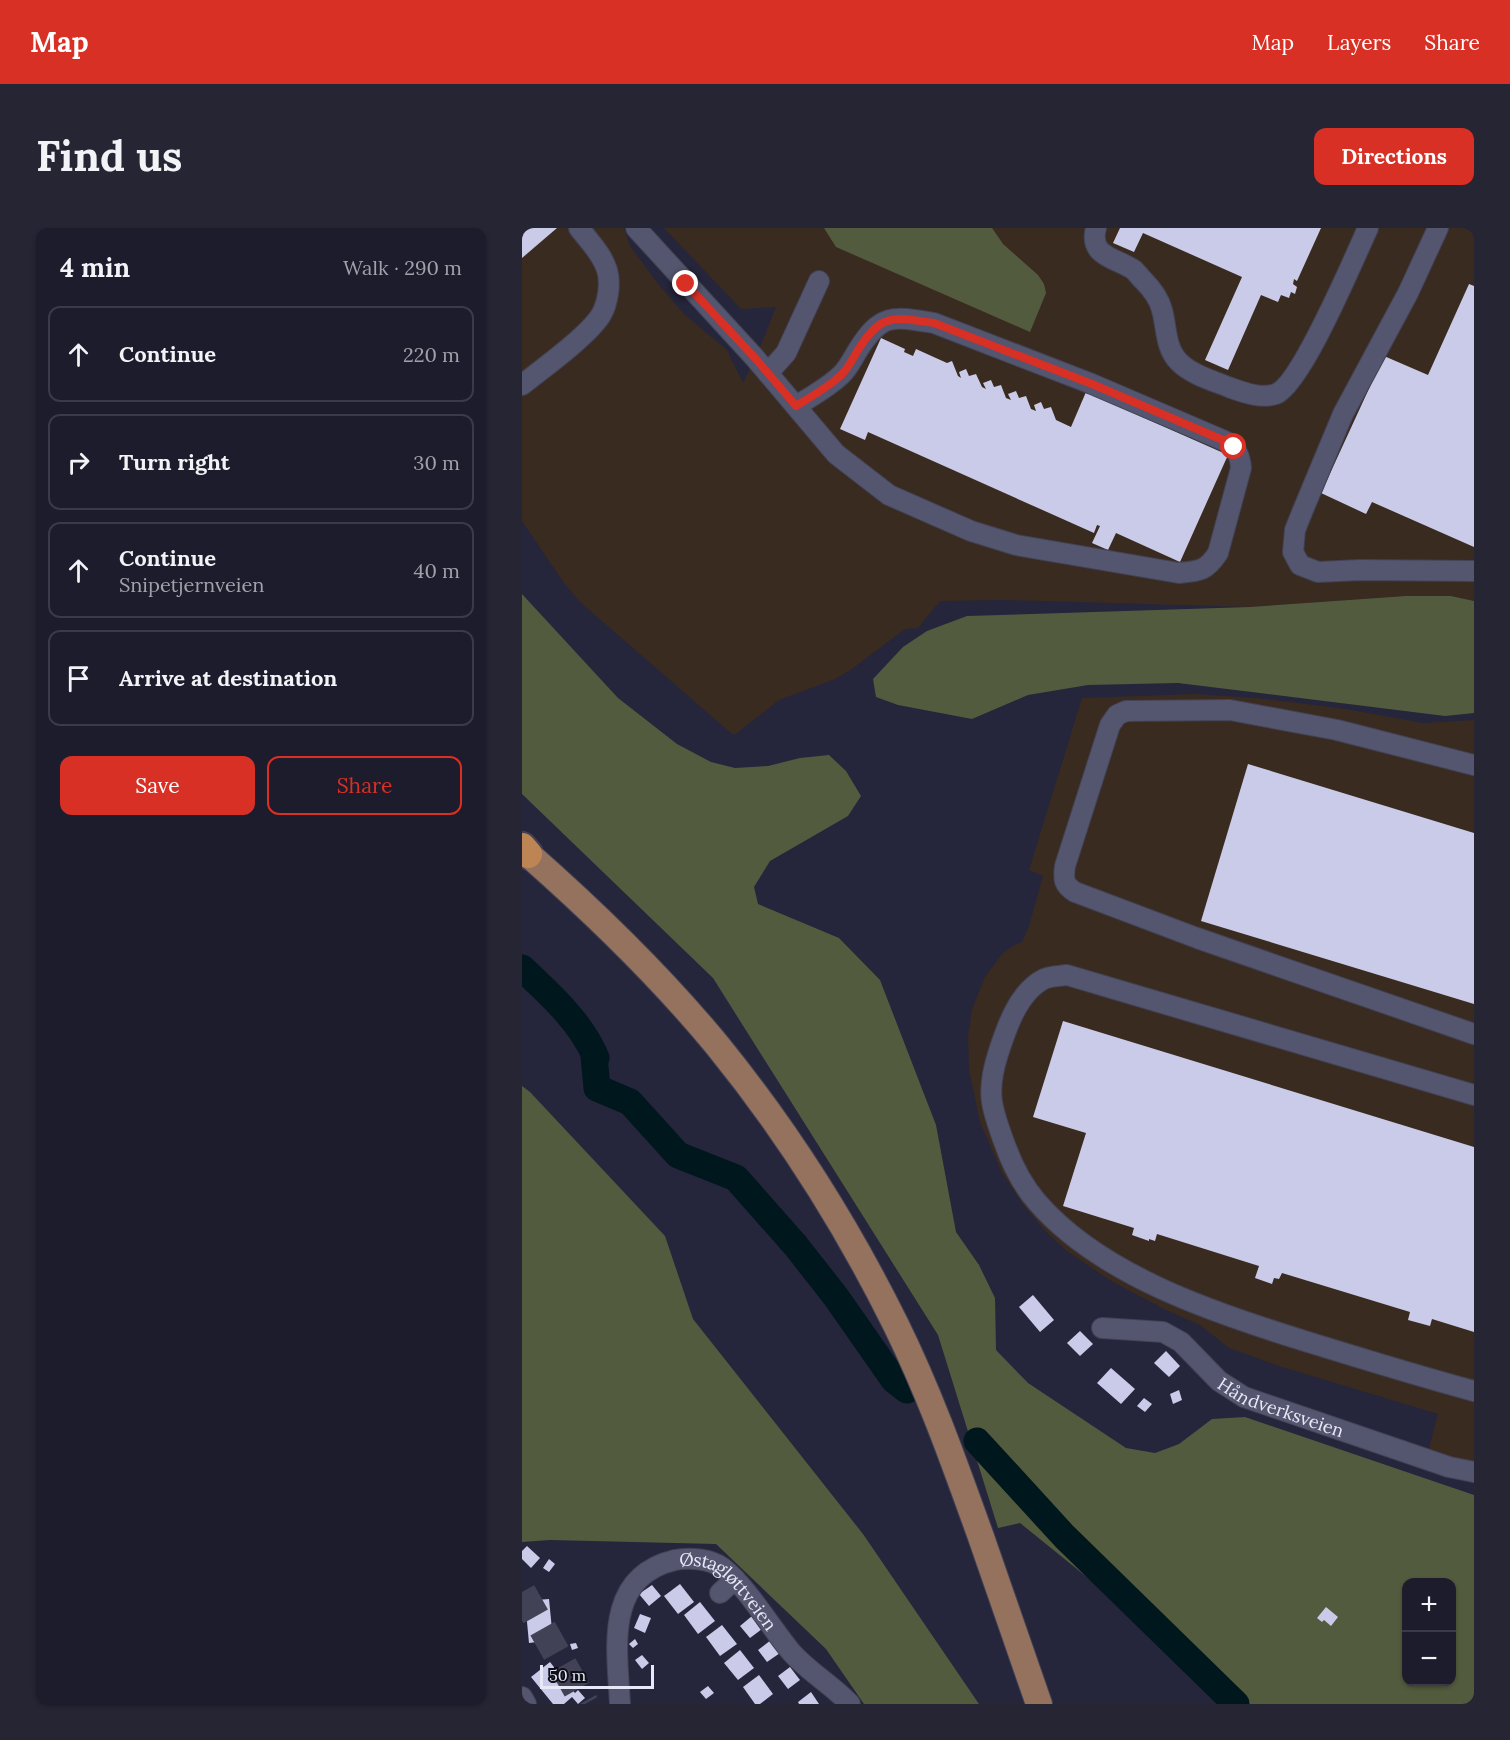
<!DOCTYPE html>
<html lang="en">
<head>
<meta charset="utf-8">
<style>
  :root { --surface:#1c1c2c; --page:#252534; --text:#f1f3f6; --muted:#a0a1a9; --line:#3a3a48; --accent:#d93025 }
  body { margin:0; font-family:Lora,serif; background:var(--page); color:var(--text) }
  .controls { position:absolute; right:18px; bottom:18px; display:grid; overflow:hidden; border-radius:12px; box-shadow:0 2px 4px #0004 }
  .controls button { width:54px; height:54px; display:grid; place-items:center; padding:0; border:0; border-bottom:2px solid var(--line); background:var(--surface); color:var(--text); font:30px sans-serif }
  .scale { position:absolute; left:18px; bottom:15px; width:114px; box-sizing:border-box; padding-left:6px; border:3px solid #e8e9f8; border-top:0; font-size:16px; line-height:21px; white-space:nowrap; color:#e8e9f8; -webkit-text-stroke:4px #0f0f19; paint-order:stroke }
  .stop { position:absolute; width:18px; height:18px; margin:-14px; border:4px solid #d93025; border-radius:50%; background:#fff }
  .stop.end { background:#d93025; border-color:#fff; box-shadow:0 2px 6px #0008 }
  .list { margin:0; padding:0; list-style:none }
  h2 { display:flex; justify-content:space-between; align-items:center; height:78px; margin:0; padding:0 24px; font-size:26px }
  h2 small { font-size:20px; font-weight:400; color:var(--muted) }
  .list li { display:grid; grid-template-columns:39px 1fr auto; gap:18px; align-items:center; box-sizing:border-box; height:96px; margin:0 12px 12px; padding:0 12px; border:2px solid var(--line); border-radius:12px }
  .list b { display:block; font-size:22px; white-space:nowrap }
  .list p { margin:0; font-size:20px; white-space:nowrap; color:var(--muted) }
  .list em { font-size:20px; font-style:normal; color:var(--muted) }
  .actions { display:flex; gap:12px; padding:18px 24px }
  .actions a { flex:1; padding:14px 0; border:2px solid var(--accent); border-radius:12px; text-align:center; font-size:21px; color:var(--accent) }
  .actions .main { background:var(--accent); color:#fff }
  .icon { flex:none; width:33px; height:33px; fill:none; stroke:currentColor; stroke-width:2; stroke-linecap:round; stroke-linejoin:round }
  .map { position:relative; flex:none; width:952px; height:1476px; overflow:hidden; border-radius:12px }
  header { display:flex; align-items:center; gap:36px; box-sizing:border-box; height:84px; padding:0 30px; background:var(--accent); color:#fff }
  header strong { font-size:28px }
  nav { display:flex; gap:33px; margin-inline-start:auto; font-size:21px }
  .intro { display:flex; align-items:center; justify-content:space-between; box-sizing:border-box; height:144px; padding:0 36px }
  h1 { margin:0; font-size:42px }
  .button { padding:15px 27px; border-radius:12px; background:var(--accent); color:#fff; font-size:21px; font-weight:700 }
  main { display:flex; gap:36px; padding:0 36px }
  aside { flex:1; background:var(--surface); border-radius:12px; box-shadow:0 2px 4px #0004 }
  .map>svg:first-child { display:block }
  .commercial { fill:#3a2b20 }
  .forest { fill:#535b3e; fill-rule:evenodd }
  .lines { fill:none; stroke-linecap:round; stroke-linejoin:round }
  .river { stroke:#00171d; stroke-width:27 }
  .building { fill:#cacbe9 }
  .highway-tunnel { stroke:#424257; stroke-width:28; stroke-dasharray:28 14; stroke-linecap:butt }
  .minor-casing { stroke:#424255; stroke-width:22 }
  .major-casing { stroke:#424255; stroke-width:28 }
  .highway-casing { stroke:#424255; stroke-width:32 }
  .minor { stroke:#54556e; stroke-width:20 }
  .major { stroke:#94725e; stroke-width:26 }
  .highway { stroke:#be8554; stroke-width:28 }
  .route { stroke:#d93025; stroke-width:8 }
  .labels { text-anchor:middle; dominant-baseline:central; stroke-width:6; stroke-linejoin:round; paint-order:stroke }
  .street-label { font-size:18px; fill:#e8e9f8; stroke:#0f0f19 }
</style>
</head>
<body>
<header>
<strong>Map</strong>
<nav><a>Map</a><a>Layers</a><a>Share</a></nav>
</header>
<div class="intro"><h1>Find us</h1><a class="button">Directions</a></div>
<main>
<aside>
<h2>4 min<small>Walk · 290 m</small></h2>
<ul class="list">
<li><svg class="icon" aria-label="ahead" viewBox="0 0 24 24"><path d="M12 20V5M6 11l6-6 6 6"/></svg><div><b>Continue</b></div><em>220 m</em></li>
<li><svg class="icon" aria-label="right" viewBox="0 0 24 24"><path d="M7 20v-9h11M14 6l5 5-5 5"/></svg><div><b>Turn right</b></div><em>30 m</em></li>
<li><svg class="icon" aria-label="ahead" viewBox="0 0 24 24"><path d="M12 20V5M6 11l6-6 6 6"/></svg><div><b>Continue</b><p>Snipetjernveien</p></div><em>40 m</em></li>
<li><svg class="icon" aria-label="arrive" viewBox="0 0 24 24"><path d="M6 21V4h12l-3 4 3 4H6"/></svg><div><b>Arrive at destination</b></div></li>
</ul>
<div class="actions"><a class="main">Save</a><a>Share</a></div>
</aside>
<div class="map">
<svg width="952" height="1476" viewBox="0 0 952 1476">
  <rect width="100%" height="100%" fill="#25253b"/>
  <g class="commercial">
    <polygon points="0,0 102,0 108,18 137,57 162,86 205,122 221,155 237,122 254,79 219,81 142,0 952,0 952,373 929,368 884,368 728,379 482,372 418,373 396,400 383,401 327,443 313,451 257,472 214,506 210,506 58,374 42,355 0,293"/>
    <polygon points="673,466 735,470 824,481 901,495 952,492 952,1236 906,1224 916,1186 757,1138 707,1120 678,1097 644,1082 589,1053 545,1023 526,1006 503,979 480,945 458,894 447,842 446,809 450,781 463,749 480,726 489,719 500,714 507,698 521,648 507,642 560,470"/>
  </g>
  <g class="forest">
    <polygon points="302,0 470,0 481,16 516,47 522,56 524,65 508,104 314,19"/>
    <path d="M0,366l96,104 59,46 34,18 24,6 33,-2 32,-8 29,-3 17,16 15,25 -13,20 -78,45 -16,26 4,17 81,34 41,42 56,145 20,107 23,33 16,33 1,52 32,33 98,65 29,5 24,-9 33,-25 33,-2 229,78v209h-230l-224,-181 -22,5 -60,-193 -225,-357 -191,-184zM884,1354h46v100h-46z"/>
    <polygon points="884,368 929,368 952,373 952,485 923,488 656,455 566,457 506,467 450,491 376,477 354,469 351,451 381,419 405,403 445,388 728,379"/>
    <polygon points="0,858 8,864 143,1008 171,1091 341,1306 457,1476 342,1476 304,1421 194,1316 28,1312 0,1314"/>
  </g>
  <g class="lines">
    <g class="river">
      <path d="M0,740c27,25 60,55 74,90l-2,-2 3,32 33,14 48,53 58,23 60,68 40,51 58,83 13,10"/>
      <polyline points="455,1213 542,1308 714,1476"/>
    </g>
  </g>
  <g class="building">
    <polygon points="0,0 35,0 0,30"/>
    <polygon points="598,0 799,0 775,53 772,51 771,56 775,59 773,66 769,64 767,70 759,67 756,74 739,67 706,142 683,132 720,49 621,5 612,24 591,15"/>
    <polygon points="947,56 952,58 952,319 850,274 844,286 799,265 862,128 906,147"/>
    <polygon points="359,110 383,121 382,124 391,128 394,121 425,135 430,133 436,148 439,150 437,144 444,141 447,148 454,146 460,159 464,161 461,155 469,152 472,159 479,157 484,170 489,172 486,166 494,163 497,170 504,168 509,181 514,183 512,177 519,174 522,181 529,179 534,192 549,199 564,164 706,227 658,334 594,305 586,322 570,315 578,298 575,297 572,305 346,204 343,212 318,201"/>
    <polygon points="726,536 952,605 952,776 679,693"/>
    <polygon points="541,793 952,919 952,1104 910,1091 908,1098 886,1092 888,1084 760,1045 757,1051 752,1050 750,1056 733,1050 737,1038 635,1006 633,1013 627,1011 627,1013 610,1007 612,1000 541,978 564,905 511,889"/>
    <polygon points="511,1067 532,1092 518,1104 497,1079"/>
    <polygon points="558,1103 571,1116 558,1128 545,1115"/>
    <polygon points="644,1123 658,1138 647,1149 632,1135"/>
    <polygon points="589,1140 613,1161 599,1176 575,1155"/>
    <polygon points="657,1162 660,1172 651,1176 648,1166"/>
    <polygon points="622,1170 630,1176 623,1184 615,1178"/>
    <polygon points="5,1318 18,1330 9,1340 0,1331 0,1323"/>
    <polygon points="27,1331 33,1336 27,1344 21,1340"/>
    <polygon points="158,1356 172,1374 156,1386 142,1368"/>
    <polygon points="130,1357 139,1368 127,1378 117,1366"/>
    <polygon points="27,1371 31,1412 7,1415 3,1373"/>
    <polygon points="178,1374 193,1393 176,1406 162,1387"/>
    <polygon points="804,1379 816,1389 809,1398 802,1392 800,1394 795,1390"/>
    <polygon points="118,1386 129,1390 123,1405 112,1400"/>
    <polygon points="230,1388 240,1401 228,1410 218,1398"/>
    <polygon points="200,1397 215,1416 198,1428 184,1409"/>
    <polygon points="113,1411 116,1416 111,1420 107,1416"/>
    <polygon points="249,1412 258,1425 245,1434 236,1422"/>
    <polygon points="54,1415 56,1420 50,1422 48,1416"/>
    <polygon points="218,1422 232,1440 216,1452 202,1435"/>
    <polygon points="120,1427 127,1435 120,1441 113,1432"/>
    <polygon points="28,1434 35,1443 38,1441 44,1448 41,1450 53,1465 56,1462 63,1470 56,1476 50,1469 42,1476 31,1476 9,1449"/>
    <polygon points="268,1439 278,1452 266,1461 256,1448"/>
    <polygon points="237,1447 251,1466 238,1476 233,1476 221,1459"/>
    <polygon points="186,1458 192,1465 184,1471 178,1464"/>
    <polygon points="289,1464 297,1476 277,1476 276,1474"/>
  </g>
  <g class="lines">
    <polyline class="highway-tunnel" points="0,1364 63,1476"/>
    <defs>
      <g id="minor">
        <path d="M114,0l119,130 81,96 53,41 82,36 45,14 163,28c21,-2 27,-2 39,-20l23,-85c-1,-13 -4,-19 -16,-27l-133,-57 -158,-61c-41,-7 -53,-10 -76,27 -5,8 -9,17 -16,24 -13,13 -30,22 -46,32"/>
        <path d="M574,0c-8,29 21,30 38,42 3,3 6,7 9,10 9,9 16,18 19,30 5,18 3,38 17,52 13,13 35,19 52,26 14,5 31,11 45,6 26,-11 78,-136 92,-166"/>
        <polyline points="916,0 886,65 821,186 781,282 773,302 771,324 778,337 796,344 838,342 952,343"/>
        <polyline points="246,145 264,125 297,53"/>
        <path d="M0,157c21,-17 66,-49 79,-70 7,-12 10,-32 6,-45 -5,-16 -18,-29 -28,-42"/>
        <path d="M952,537l-137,-35 -107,-20 -104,1 -9,4 -7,10 -45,141c-2,14 -1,19 10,26l122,46 277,96"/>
        <path d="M952,867l-407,-120c-7,1 -17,1 -23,4 -26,13 -38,50 -46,75 -12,38 -7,53 6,88 7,20 19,44 33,60 64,74 180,112 271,140 55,17 110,34 166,49"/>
        <path id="s1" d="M580,1100l61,4 18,10 38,39 25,16 205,70 25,5"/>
        <polyline points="198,1365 213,1351"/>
        <polyline points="0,1469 4,1476"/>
        <path id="s2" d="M98,1476c-3,-56 -16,-127 55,-144 14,-3 36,-1 48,8 24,19 48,60 69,85 17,19 40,32 58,51"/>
      </g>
      <path id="major" d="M6,626c67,59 132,122 189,191 70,86 130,181 179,280 34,69 59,140 85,212 19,56 39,111 58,167"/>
      <polyline id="highway" points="0,619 6,626"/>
    </defs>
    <use href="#minor" class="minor-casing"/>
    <use href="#major" class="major-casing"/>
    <use href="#highway" class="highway-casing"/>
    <use href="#minor" class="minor"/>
    <use href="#major" class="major"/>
    <use href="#highway" class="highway"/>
  </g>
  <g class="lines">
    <path class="route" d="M164,56l69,74 41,48c16,-10 33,-19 46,-32 7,-7 11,-16 16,-24 23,-37 35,-33 76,-27l158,61 133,57 9,6"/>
  </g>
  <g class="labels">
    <g class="street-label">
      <text stroke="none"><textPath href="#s1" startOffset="204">Håndverksveien</textPath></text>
      <text stroke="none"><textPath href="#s2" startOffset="238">Østagløttveien</textPath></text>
    </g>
  </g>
</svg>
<div class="controls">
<button>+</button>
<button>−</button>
</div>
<div class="scale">50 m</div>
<div class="stop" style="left:712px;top:219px"></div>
<div class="stop end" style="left:164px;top:56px"></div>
</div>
</main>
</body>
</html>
